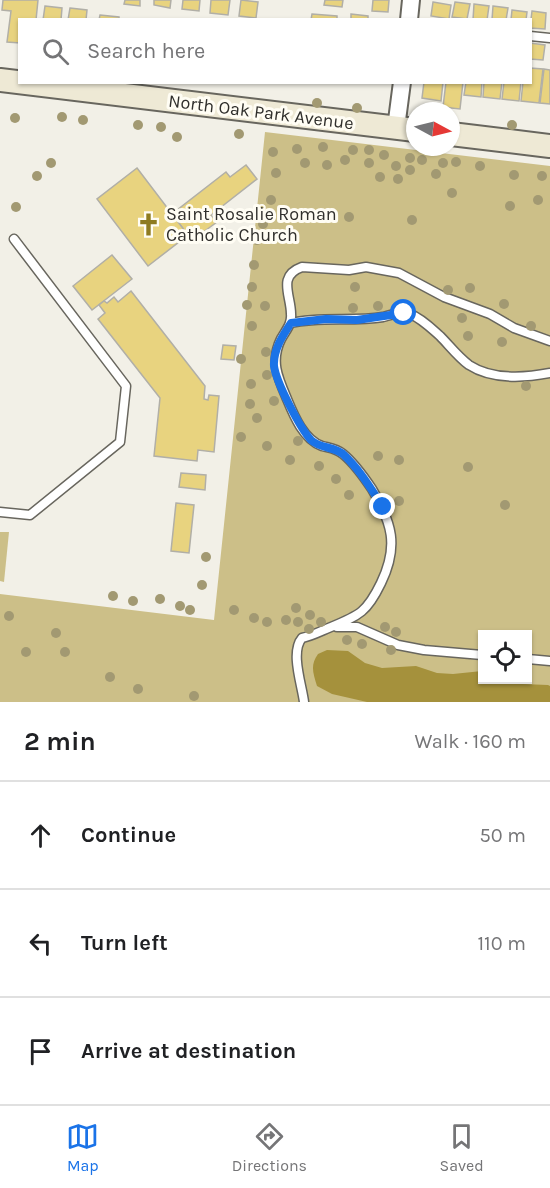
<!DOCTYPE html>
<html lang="en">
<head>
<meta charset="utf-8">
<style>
  :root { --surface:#fff; --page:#f6f6f6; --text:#202124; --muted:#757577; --line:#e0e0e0; --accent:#1a73e8 }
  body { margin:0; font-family:Karla,sans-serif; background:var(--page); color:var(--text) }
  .controls { position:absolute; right:18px; bottom:18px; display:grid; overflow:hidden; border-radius:0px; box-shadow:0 2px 4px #0004 }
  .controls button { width:54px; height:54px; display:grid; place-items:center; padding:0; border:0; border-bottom:2px solid var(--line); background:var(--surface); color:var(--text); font:30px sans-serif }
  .compass { position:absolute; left:406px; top:102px; width:54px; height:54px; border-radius:50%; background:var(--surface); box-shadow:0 2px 4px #0004; rotate:97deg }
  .stop { position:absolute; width:18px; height:18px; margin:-14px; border:4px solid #1a73e8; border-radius:50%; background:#fff }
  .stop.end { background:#1a73e8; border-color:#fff; box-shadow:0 2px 6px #0008 }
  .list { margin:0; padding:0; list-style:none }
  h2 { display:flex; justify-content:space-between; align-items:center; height:78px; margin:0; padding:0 24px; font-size:26px }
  h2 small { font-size:20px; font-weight:400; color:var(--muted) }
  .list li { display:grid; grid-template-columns:39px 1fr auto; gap:18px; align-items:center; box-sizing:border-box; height:108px; padding:0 24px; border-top:2px solid var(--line) }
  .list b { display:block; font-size:22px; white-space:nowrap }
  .list em { font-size:20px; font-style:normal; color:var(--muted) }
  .icon { flex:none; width:33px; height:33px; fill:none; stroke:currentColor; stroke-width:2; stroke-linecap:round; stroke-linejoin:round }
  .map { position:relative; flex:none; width:550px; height:702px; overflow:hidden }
  .search { position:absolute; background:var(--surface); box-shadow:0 2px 4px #0004; left:18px; right:18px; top:18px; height:66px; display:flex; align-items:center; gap:15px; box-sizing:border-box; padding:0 21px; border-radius:0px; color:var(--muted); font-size:22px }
  .sheet { height:402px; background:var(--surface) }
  nav { display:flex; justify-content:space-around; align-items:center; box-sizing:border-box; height:84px; border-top:2px solid var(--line); background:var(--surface); font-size:16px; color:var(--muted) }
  nav a { display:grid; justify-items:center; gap:3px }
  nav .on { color:var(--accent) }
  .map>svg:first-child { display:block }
  .green { fill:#ccbf88; fill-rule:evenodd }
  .water { fill:#a5913c }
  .building { fill:#e8d37f; stroke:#b1afa7; stroke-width:1.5 }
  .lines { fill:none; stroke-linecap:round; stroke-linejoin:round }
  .lane-casing { stroke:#68665e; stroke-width:11 }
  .street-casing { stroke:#68665e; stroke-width:20 }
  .secondary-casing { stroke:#68665e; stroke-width:26 }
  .lane { stroke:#fff; stroke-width:8 }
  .street { stroke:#fff; stroke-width:16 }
  .secondary { stroke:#eee9d5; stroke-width:22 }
  .tree { fill:#a29972 }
  .route { stroke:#1a73e8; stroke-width:8 }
  .labels { text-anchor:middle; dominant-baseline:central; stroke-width:6; stroke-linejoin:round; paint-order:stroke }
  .street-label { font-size:18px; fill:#302f2c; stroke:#fffdf4 }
  .poi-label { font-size:18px; fill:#302f2c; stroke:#fffdf4; text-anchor:start }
</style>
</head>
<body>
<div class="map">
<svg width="550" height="702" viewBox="0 0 550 702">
  <rect width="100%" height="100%" fill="#f2f0e7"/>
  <g class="green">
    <path d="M265,132l285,34v536h-550v-108l214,26zM482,634h46v46h-46z"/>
    <polygon points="0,532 9,532 4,582 0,581"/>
  </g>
  <path class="water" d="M327,650l21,1 17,12 17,5 34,-2 21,7 16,1 29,-3v9h31l10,4 25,1 2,1v16h-183l-35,-8 -15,-8c-4,-13 -7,-21 1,-32z"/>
  <g class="building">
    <polygon points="3,0 38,0 36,20 20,20 20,43 7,42 11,11 2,10"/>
    <polygon points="125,0 140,0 140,6 124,4"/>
    <polygon points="154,0 171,0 170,8 154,5"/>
    <polygon points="183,0 200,0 199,11 182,9"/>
    <polygon points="211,0 230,0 228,15 210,13"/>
    <polygon points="241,0 258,2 256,18 239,16"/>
    <polygon points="325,0 343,0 342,7 324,5"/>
    <polygon points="373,0 389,0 388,12 372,11"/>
    <polygon points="433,2 451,5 449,19 431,16"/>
    <polygon points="455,2 470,4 467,19 452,17"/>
    <polygon points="474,4 489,6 487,20 473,20"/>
    <polygon points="45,6 62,8 61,20 43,20"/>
    <polygon points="493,6 508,8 506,20 492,20"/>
    <polygon points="70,8 87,10 86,20 68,20"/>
    <polygon points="512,10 527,12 526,20 511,20"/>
    <polygon points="532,11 546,13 545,29 530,28"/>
    <polygon points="312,14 337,16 337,20 311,20"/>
    <polygon points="351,14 368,16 368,20 351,20"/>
    <polygon points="100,15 119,17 119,20 99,20"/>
    <polygon points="530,43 545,45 543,60 530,59"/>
    <polygon points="530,68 543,69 539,103 521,101 523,82 530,82"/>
    <polygon points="544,69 550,70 550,104 540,103"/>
    <polygon points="424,82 443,82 441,101 422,98"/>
    <polygon points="446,82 463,82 460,109 443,107"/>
    <polygon points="466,82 482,82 481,97 464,95"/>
    <polygon points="484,82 502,82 500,99 483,97"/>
    <polygon points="504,82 521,82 519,101 502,99"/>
    <polygon points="246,165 257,179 211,215 217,222 198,236 194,230 188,235 172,214 226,172 230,177"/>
    <polygon points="137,168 188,235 148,266 97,199"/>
    <polygon points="112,255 132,279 92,310 73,286"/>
    <polygon points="131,291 205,386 204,399 208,400 209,395 219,396 214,452 198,450 197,461 154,456 160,398 98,319 105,313 99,305 104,301 107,303 114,297 118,302"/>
    <polygon points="223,345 236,346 234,360 221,359"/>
    <polygon points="181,473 206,475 205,490 179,487"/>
    <polygon points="176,503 194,505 189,553 171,551"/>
  </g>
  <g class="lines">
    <defs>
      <g id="lane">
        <polyline points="530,36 550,38"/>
        <path d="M291,323c30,-7 61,-1 92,-6 8,-2 18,-6 27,-3 11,4 21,14 30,22 9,9 18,21 29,29 23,15 55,13 81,8"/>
        <polyline points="0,512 30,515 120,442 126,386 14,239"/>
        <polyline points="337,627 357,627 398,645 424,650 482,655"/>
        <polyline points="528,659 550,661"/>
        <path d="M304,702c-2,-17 -14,-50 -2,-64 10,-2 19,-7 29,-11 29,-12 36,-15 50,-44 18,-37 11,-60 -9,-94 -8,-12 -18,-26 -29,-35 -7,-6 -13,-6 -21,-8 -18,-6 -28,-30 -35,-47 -9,-21 -17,-38 -6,-60 5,-9 11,-15 10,-25 0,-19 -14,-38 11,-47l47,3 17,-3 33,6 45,24 46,17 24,14 36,13"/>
      </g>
      <g id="street">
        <polyline points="409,20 411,0"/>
        <polyline points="396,128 402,82"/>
      </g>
      <g id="secondary">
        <polyline points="0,80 415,130"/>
        <polyline points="451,134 550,146"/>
      </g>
    </defs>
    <use href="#lane" class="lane-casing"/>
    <use href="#street" class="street-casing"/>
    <use href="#secondary" class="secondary-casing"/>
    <use href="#lane" class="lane"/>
    <use href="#street" class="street"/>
    <use href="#secondary" class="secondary"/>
  </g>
  <g class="tree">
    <circle cx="317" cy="103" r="5"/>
    <circle cx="357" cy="108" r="5"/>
    <circle cx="62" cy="117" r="5"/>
    <circle cx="15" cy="118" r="5"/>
    <circle cx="83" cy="120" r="5"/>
    <circle cx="138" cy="125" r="5"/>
    <circle cx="512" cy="125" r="5"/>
    <circle cx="161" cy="127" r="5"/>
    <circle cx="239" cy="134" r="5"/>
    <circle cx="177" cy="137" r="5"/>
    <circle cx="323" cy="147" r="5"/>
    <circle cx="297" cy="149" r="5"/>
    <circle cx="353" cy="150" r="5"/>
    <circle cx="369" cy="150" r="5"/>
    <circle cx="273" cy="152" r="5"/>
    <circle cx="384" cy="155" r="5"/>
    <circle cx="410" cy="158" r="5"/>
    <circle cx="345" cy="160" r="5"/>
    <circle cx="422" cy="160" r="5"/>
    <circle cx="456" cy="162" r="5"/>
    <circle cx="51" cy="163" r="5"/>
    <circle cx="305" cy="163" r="5"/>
    <circle cx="369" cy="163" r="5"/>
    <circle cx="443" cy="163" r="5"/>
    <circle cx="327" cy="165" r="5"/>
    <circle cx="396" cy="166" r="5"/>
    <circle cx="480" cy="166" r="5"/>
    <circle cx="410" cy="170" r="5"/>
    <circle cx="276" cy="173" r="5"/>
    <circle cx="436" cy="174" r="5"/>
    <circle cx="514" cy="175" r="5"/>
    <circle cx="37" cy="176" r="5"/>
    <circle cx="542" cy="176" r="5"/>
    <circle cx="380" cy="177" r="5"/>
    <circle cx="398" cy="179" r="5"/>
    <circle cx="452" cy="193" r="5"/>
    <circle cx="271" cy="200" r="5"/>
    <circle cx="538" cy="200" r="5"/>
    <circle cx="510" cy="206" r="5"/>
    <circle cx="16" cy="207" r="5"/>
    <circle cx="349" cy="217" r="5"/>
    <circle cx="412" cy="220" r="5"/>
    <circle cx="263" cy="224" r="5"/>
    <circle cx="257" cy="240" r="5"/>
    <circle cx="254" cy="265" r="5"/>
    <circle cx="252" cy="287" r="5"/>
    <circle cx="355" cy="287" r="5"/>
    <circle cx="470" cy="288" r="5"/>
    <circle cx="448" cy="290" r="5"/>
    <circle cx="504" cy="304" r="5"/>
    <circle cx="247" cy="305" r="5"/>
    <circle cx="265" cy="306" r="5"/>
    <circle cx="378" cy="306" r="5"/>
    <circle cx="353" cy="308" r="5"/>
    <circle cx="462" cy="318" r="5"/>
    <circle cx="252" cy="326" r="5"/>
    <circle cx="531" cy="326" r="5"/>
    <circle cx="468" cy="336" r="5"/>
    <circle cx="502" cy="342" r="5"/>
    <circle cx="266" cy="352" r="5"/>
    <circle cx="241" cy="359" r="5"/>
    <circle cx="267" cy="375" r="5"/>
    <circle cx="251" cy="384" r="5"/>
    <circle cx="526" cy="386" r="5"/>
    <circle cx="274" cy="401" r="5"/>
    <circle cx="250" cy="404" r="5"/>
    <circle cx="257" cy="418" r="5"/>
    <circle cx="241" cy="437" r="5"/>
    <circle cx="298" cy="441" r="5"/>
    <circle cx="267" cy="446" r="5"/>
    <circle cx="378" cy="456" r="5"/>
    <circle cx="290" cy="460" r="5"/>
    <circle cx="399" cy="460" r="5"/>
    <circle cx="319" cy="466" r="5"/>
    <circle cx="468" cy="467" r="5"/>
    <circle cx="336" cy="479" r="5"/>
    <circle cx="349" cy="495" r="5"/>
    <circle cx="399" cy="501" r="5"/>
    <circle cx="505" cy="505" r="5"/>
    <circle cx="206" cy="557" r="5"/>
    <circle cx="202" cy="585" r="5"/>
    <circle cx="113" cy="596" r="5"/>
    <circle cx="160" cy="599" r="5"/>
    <circle cx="133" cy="601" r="5"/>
    <circle cx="180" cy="606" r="5"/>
    <circle cx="296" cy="608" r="5"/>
    <circle cx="190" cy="610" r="5"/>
    <circle cx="234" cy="610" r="5"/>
    <circle cx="310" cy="615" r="5"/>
    <circle cx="9" cy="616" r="5"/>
    <circle cx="254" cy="618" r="5"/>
    <circle cx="286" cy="620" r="5"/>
    <circle cx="267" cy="622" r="5"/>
    <circle cx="298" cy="622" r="5"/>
    <circle cx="321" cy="622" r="5"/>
    <circle cx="385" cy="627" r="5"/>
    <circle cx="309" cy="629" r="5"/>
    <circle cx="396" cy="632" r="5"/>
    <circle cx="56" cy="633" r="5"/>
    <circle cx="347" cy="640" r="5"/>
    <circle cx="362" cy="644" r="5"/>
    <circle cx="391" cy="650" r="5"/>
    <circle cx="26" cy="652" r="5"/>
    <circle cx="65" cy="652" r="5"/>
    <circle cx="110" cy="677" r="5"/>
    <circle cx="138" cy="689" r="5"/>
    <circle cx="194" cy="696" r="5"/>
  </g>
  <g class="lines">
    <path class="route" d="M383,507c-12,-18 -23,-37 -39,-52 -9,-9 -24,-6 -33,-15 -11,-12 -35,-58 -37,-74 -1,-16 9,-31 17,-43l35,-4 31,1 47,-7"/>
  </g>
  <defs>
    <symbol id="church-bare" viewBox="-9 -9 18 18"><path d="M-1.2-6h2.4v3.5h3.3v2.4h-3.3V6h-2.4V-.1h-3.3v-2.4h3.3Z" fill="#8e7b20" stroke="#fffdf4" stroke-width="2.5" paint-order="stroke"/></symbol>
  </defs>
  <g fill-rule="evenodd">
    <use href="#church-bare" x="132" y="208" width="33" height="33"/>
  </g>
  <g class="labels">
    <g class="street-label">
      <text transform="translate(261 112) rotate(7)">North Oak Park Avenue</text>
    </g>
    <g class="poi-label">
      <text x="166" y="214">Saint Rosalie Roman<tspan x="166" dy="21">Catholic Church</tspan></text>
    </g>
  </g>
</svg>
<div class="controls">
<button><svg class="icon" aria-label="locate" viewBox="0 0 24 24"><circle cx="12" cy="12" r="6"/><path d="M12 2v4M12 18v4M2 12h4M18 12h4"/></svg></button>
</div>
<svg class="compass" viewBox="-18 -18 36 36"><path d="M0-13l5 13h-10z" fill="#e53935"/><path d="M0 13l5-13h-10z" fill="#757577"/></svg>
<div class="stop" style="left:404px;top:313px"></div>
<div class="stop end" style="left:383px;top:507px"></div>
<div class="search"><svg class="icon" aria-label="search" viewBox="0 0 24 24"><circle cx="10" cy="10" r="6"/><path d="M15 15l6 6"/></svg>Search here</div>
</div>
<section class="sheet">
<h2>2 min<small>Walk · 160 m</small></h2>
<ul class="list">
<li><svg class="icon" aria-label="ahead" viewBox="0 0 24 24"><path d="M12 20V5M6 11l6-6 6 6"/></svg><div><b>Continue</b></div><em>50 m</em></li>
<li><svg class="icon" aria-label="left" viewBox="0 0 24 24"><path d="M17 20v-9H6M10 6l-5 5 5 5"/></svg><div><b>Turn left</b></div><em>110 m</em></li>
<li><svg class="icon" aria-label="arrive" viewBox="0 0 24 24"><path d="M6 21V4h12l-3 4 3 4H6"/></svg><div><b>Arrive at destination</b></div></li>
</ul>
</section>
<nav>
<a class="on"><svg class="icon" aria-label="map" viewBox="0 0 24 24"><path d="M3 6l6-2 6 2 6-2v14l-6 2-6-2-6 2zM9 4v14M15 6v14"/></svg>Map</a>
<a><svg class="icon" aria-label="directions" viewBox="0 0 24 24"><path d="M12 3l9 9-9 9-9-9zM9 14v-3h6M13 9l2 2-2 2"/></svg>Directions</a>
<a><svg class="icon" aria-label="saved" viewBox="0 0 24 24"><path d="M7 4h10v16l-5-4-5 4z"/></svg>Saved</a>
</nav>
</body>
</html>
